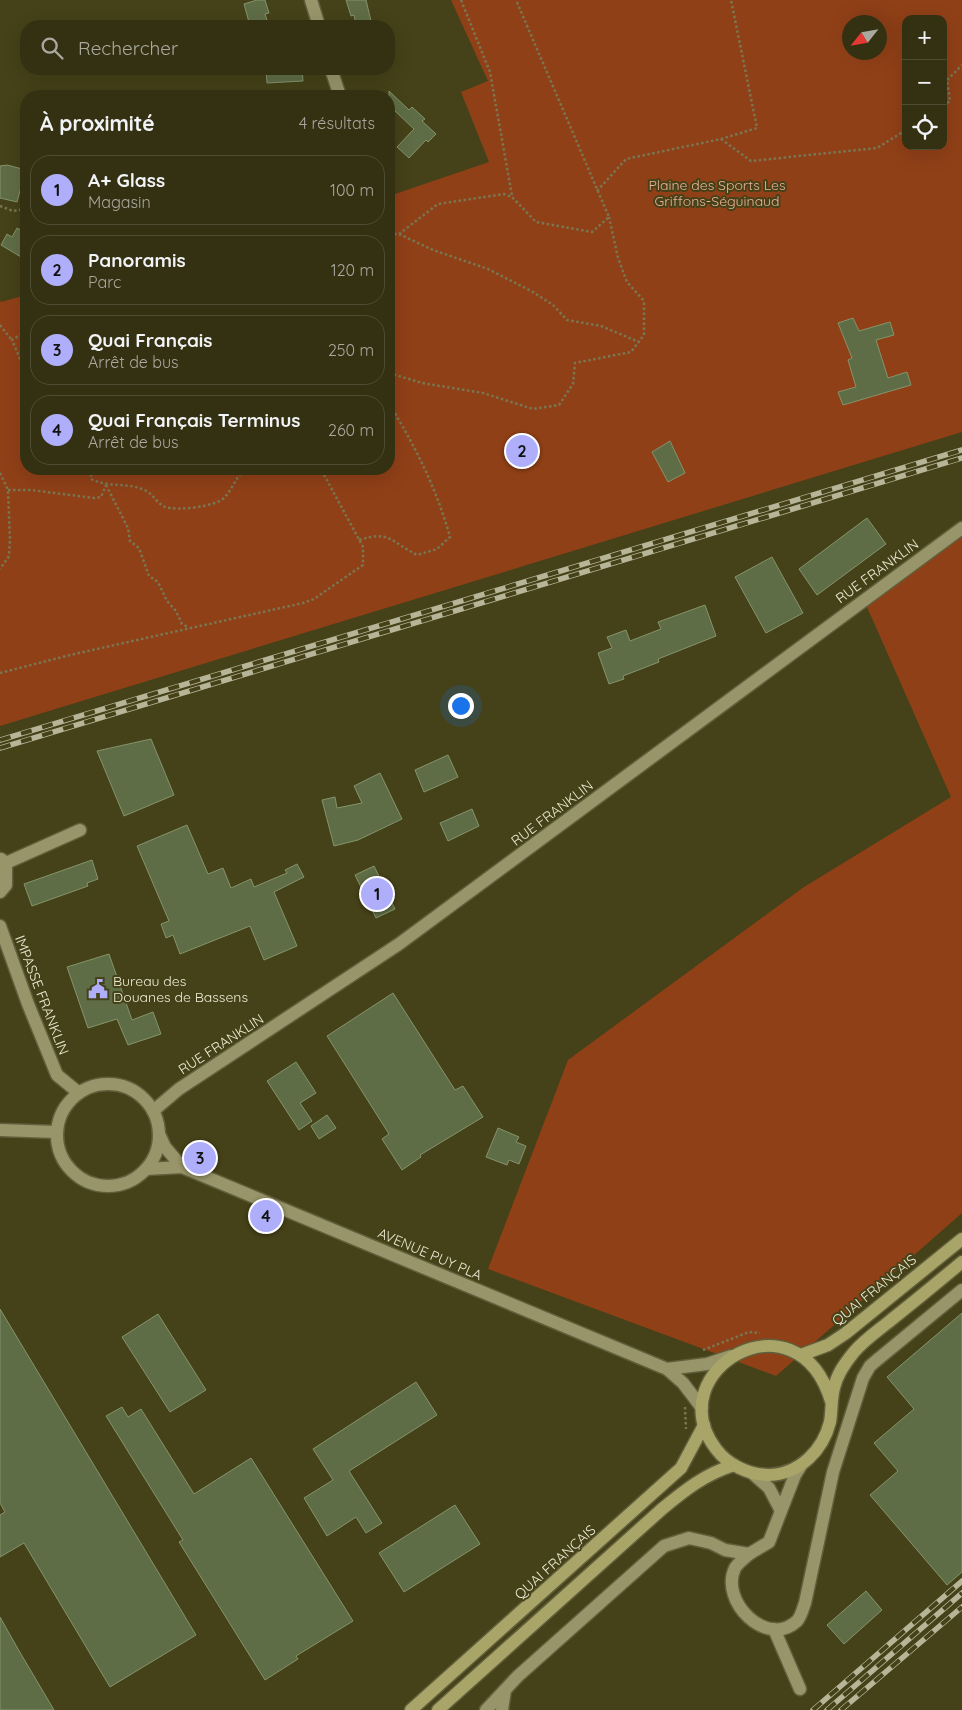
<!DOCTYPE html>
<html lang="fr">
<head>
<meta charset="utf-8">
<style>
  :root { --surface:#343112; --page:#3f3d20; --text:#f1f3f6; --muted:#a9a99f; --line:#4e4c32; --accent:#afaefa }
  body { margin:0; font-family:Quicksand,sans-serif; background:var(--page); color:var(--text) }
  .controls { position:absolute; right:15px; top:15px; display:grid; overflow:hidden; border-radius:10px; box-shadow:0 5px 20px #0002 }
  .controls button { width:45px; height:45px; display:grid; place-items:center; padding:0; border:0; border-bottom:1px solid var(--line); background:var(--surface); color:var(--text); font:25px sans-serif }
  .compass { position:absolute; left:842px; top:15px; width:45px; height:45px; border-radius:50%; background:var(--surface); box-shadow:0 5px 20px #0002; rotate:239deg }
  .you { position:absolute; left:460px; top:705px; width:18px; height:18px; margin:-12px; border:4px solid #fff; border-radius:50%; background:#1a73e8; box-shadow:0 0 0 8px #1a73e833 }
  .badge { display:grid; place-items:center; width:32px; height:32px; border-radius:50%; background:var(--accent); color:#111; font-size:16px; font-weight:700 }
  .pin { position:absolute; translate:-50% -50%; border:2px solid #fff; box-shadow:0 1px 5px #0006 }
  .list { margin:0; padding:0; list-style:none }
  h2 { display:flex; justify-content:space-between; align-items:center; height:65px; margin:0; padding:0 20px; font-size:21px }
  h2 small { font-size:16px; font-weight:400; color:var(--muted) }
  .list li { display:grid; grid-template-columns:32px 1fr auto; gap:15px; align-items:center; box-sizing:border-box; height:70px; margin:0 10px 10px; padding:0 10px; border:1px solid var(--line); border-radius:20px }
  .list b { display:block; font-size:19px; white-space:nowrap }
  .list p { margin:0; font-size:16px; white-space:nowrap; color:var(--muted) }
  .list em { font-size:16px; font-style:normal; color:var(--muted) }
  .icon { flex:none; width:28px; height:28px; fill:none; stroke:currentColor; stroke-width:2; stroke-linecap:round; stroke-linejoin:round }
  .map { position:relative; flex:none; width:962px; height:1710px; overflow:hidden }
  .search { position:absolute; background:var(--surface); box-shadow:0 5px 20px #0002; left:20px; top:20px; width:375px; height:55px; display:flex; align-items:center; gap:12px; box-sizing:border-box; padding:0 18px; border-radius:20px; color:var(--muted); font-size:19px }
  .panel { position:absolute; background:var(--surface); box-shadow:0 5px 20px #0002; left:20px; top:90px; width:375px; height:385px; border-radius:20px }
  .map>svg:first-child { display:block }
  .green { fill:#904017; fill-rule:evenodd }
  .building { fill:#5f6d46; stroke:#85946c }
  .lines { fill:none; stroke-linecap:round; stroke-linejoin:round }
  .minor-casing { stroke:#615f3b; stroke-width:15 }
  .major-casing { stroke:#615f3b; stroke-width:15 }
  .path { stroke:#797652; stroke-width:2.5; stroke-dasharray:2.5 2.5; stroke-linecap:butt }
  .minor { stroke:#98956a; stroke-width:12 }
  .major { stroke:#a9a568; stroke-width:12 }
  .rail-casing { stroke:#b7b598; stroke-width:5.5 }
  .rail { stroke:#454118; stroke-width:4; stroke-dasharray:11; stroke-linecap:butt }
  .labels { text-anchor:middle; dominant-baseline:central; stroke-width:4; stroke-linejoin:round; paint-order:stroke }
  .park-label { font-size:14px; fill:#ecb197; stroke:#454118 }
  .street-label { font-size:14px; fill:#ecebd4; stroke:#454118 }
  .poi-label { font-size:14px; fill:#ecebd4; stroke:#454118; text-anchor:start }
</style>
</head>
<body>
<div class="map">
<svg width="962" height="1710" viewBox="0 0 962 1710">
  <rect width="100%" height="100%" fill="#454118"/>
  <g class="green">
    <path d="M451,0h511v432l-962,294v-426l1,2 25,-7v174h363v-273l100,-34 -28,-70 27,-11zM906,19h37v127h-37zM850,22h30v30h-30z"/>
    <polygon points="962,536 962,1213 776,1376 488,1269 568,1060 804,887 951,797 867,607"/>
  </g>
  <g class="building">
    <polygon points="257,0 265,0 269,13 265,14 269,26 250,26 244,4"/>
    <polygon points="346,0 366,0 371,21 356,25 354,15 351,16"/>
    <polygon points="266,69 302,69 303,81 267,83"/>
    <polygon points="389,91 409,110 412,107 425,119 422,121 436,134 428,142 426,140 409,158 397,147 414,129 395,111 389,119"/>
    <polygon points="7,165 26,170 26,188 21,187 17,202 0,198 0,166"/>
    <polygon points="17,228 26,233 26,260 1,245 7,234 12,237"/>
    <polygon points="853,318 859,331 890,322 894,335 876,340 888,378 907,372 911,385 843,405 838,392 856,387 848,360 852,358 838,323"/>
    <polygon points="670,441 685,473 668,482 652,452"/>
    <polygon points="867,518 886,544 817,595 799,569"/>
    <polygon points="772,557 803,613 766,633 735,577"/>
    <polygon points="705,605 716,636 658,659 659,662 623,676 624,679 609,684 598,653 612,648 607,637 626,630 630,641 661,629 658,622"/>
    <polygon points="151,739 174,795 124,816 97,751"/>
    <polygon points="448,755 458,777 424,792 415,770"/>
    <polygon points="380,773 402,819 358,840 334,846 322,800 335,797 337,808 362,803 354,786"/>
    <polygon points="472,809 479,826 448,841 440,823"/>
    <polygon points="187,825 208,874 223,868 231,888 251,879 254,887 287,873 285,870 297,864 304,877 274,892 297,946 264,960 250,926 180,954 173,935 166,938 161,924 169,921 137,846"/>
    <polygon points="92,860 98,879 87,883 88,886 32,906 24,884"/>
    <polygon points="374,866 395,909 376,918 355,875"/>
    <polygon points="109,954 132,1020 153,1012 161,1034 128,1045 117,1019 88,1028 67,967"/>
    <polygon points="393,993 455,1090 463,1086 483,1117 420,1155 421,1157 402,1170 382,1139 389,1134 327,1036"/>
    <polygon points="296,1062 316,1093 300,1103 312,1121 299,1130 267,1081"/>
    <polygon points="327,1115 336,1128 319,1139 311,1126"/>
    <polygon points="498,1128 519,1137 516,1142 526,1146 519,1164 509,1160 507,1165 486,1157"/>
    <polygon points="0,1309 196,1635 110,1687 24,1543 0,1557 0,1515 5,1512 0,1503"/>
    <polygon points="962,1313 962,1572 947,1585 870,1495 898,1471 874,1443 914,1409 887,1377"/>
    <polygon points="158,1314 206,1390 170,1412 122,1337"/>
    <polygon points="416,1382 437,1415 349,1471 382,1523 366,1533 356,1517 327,1536 304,1498 333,1480 313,1449"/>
    <polygon points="122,1407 128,1417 141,1409 194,1494 251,1458 353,1621 296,1656 298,1659 265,1680 179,1542 183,1540 106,1416"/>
    <polygon points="455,1505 480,1544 404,1592 379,1553"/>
    <polygon points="866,1591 882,1610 844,1644 827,1625"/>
    <polygon points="0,1617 18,1649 54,1710 0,1710"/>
  </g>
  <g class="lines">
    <defs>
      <g id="minor">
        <polyline points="311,0 319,26"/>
        <polyline points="331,69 340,96"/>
        <polyline points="6,863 80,830"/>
        <polyline points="0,892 6,885 6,863 1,859"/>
        <polyline points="0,926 28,1004 57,1075 79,1093"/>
        <circle cx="108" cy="1135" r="51"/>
        <polyline points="153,1111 179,1089 399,944 962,528"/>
        <polyline points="0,1130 56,1132"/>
        <polyline points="159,1134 165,1147 182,1167"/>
        <polyline points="146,1169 182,1167 667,1369 683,1383 702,1408"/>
        <polyline points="667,1369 707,1364 731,1356"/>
        <polyline points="752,1473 769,1488 780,1509"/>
        <path d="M749,1554c-4,4 -11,9 -14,14 -16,33 32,81 62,53 4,-4 6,-13 8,-18l28,-131 30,-94 7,-12 7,-6 85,-70"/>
        <polyline points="774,1629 800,1689"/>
        <polyline points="486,1710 518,1676 664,1546 689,1538 711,1543 725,1550 749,1554 769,1542 795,1475 802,1464"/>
        <polyline points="502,1710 505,1690"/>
      </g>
      <g id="major">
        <polyline points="801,1355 828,1345 846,1333 962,1239"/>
        <path d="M831,1401c-34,-112 -174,-31 -115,48 12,16 33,26 53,26 31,-1 54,-25 61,-53 2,-11 1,-23 4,-34 3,-14 11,-25 20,-36 10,-12 25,-22 37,-32 24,-19 47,-38 71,-58"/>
        <polyline points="411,1710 681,1468 704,1425"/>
        <path d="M438,1710l224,-201c23,-19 43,-35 72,-44"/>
      </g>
    </defs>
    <use href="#minor" class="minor-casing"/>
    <use href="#major" class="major-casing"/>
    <g class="path">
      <polyline points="461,0 490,72 512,196"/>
      <polyline points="943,106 950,101 947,80 962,65"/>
      <polyline points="721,139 751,161 877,148 906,130"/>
      <polyline points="597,191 626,159 721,139 757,128 731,0"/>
      <polyline points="0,206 13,211 26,209"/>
      <polyline points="389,234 399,234 438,204 504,194 512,197 536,222 592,232 609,217 516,0"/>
      <polyline points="399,234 433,250 488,269 533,292 553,305 567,320 601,326 639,342"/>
      <polyline points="0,325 11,339"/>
      <polyline points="26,331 12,340 26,373"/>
      <polyline points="389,373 422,383 483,393 533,409 559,405 573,384 575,363 631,352 644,335 644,301 627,282 618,258 609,217"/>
      <path d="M91,469v10c18,9 37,3 53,11 9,3 12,13 21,17 12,4 51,0 60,-10 8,-9 11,-20 20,-28"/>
      <polyline points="0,473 8,490 10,539 9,556 0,569"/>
      <polyline points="106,485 128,528 130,541 139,548 149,576 158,582 167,601 176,611 182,624 188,627"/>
      <polyline points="8,490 31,490 94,498 101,497 106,485"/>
      <path d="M359,540c31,-10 32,2 58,15l20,-6 13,-12c-13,-47 -35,-92 -61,-133"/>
      <polyline points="0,673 70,655 303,603 314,599 363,565 363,547 321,469"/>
      <polyline points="703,1350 749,1332 760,1333"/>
      <polyline points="685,1407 686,1429"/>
    </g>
    <use href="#minor" class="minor"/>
    <use href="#major" class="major"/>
    <defs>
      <g id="rail">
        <polyline points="0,740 962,450"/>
        <polyline points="0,748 962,458"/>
        <polyline points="813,1710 962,1581"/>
        <polyline points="827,1710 962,1593"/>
        <polyline points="841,1710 962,1607"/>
      </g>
    </defs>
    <use href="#rail" class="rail-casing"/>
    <use href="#rail" class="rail"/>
  </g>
  <defs>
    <symbol id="civic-bare" viewBox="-9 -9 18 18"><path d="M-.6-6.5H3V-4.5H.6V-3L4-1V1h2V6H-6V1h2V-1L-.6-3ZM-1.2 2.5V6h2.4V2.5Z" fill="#afaefa" stroke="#454118" stroke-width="2.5" paint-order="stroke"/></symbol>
  </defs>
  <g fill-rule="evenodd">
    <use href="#civic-bare" x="84" y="975" width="28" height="28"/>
  </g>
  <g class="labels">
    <g class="park-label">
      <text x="717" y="185">Plaine des Sports Les<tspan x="717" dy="16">Griffons-Séguinaud</tspan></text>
    </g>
    <g class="street-label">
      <text transform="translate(877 571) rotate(-36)">RUE FRANKLIN</text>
      <text transform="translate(552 813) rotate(-37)">RUE FRANKLIN</text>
      <text transform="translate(42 995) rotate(69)">IMPASSE FRANKLIN</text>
      <text transform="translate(221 1044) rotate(-33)">RUE FRANKLIN</text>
      <text transform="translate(430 1254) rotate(23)">AVENUE PUY PLA</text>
      <text transform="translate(874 1290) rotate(-39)">QUAI FRANÇAIS</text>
      <text transform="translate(555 1562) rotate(-42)">QUAI FRANÇAIS</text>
    </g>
    <g class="poi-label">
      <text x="113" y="981">Bureau des<tspan x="113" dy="16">Douanes de Bassens</tspan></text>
    </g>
  </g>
</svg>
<div class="controls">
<button>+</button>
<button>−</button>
<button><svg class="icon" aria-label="locate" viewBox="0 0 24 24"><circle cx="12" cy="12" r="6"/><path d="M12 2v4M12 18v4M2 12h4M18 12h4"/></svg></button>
</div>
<svg class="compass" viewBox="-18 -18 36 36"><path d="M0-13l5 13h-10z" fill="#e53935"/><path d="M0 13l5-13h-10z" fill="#a9a99f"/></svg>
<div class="you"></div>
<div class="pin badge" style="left:377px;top:894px">1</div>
<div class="pin badge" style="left:522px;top:451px">2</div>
<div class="pin badge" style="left:200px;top:1158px">3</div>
<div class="pin badge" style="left:266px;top:1216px">4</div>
<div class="search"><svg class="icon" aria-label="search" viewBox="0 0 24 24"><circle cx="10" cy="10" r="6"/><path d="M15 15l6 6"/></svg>Rechercher</div>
<section class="panel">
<h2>À proximité<small>4 résultats</small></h2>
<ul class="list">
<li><span class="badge">1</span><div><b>A+ Glass</b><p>Magasin</p></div><em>100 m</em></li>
<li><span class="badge">2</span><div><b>Panoramis</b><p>Parc</p></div><em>120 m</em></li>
<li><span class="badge">3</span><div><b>Quai Français</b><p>Arrêt de bus</p></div><em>250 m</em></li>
<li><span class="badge">4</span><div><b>Quai Français Terminus</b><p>Arrêt de bus</p></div><em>260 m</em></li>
</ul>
</section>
</div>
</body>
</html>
